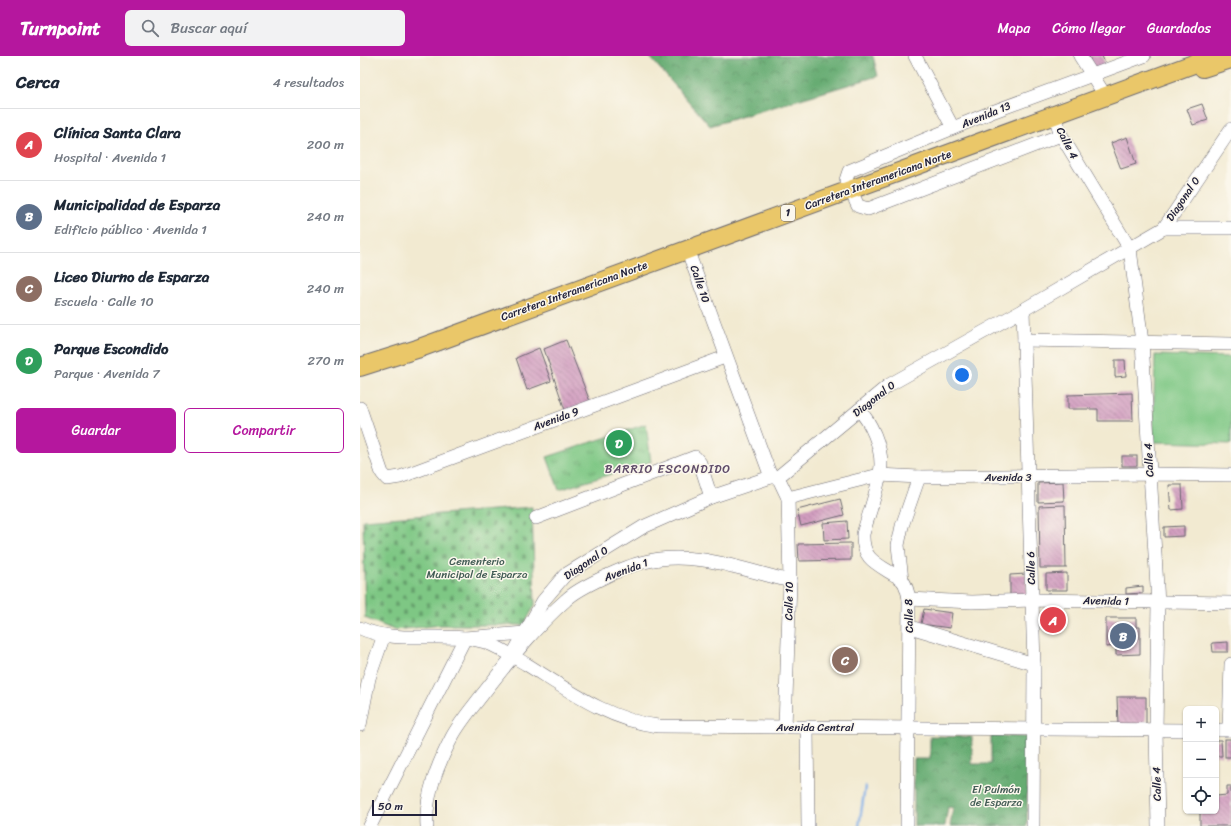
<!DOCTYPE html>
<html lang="es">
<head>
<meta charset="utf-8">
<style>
  :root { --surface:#fff; --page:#f2f2f3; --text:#1f2937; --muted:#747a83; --line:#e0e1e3; --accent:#b5179e }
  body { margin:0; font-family:Sriracha,sans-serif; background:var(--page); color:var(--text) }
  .controls { position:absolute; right:12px; bottom:12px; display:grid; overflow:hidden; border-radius:6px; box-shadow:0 1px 3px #0004 }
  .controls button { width:36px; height:36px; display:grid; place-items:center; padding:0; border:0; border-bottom:1px solid var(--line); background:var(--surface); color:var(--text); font:20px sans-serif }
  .scale { position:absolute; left:12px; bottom:10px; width:65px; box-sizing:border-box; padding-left:4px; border:2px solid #22223b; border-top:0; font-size:11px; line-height:14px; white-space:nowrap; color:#22223b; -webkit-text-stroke:3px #fbf7ec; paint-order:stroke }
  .you { position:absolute; left:602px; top:319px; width:14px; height:14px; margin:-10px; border:3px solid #fff; border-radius:50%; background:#1a73e8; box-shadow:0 0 0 6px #1a73e833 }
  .badge { display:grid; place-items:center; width:26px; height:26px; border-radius:50%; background:var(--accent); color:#fff; font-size:13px; font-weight:700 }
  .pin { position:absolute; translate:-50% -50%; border:2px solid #fff; box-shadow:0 1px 4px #0006 }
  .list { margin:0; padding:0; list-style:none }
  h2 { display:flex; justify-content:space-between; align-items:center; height:52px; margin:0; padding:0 16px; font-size:17px }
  h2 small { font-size:13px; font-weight:400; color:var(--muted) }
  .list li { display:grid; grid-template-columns:26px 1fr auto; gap:12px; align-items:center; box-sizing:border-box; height:72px; padding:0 16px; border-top:1px solid var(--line) }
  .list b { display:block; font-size:15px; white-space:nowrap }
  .list p { margin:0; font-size:13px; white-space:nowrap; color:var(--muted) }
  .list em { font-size:13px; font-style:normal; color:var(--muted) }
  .actions { display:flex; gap:8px; padding:12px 16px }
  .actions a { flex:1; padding:9px 0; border:1px solid var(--accent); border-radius:6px; text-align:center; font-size:14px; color:var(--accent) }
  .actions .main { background:var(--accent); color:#fff }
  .icon { flex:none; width:22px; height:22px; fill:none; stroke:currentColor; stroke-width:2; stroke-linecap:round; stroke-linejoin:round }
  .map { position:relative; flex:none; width:871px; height:770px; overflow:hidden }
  header { display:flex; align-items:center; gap:24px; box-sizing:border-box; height:56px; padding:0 20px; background:var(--accent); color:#fff }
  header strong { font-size:19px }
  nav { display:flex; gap:22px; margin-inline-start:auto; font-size:14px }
  .search { width:280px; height:36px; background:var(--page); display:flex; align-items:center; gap:10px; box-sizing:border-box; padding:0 14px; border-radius:6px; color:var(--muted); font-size:15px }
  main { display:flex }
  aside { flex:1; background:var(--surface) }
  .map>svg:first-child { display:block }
  .forest { fill:url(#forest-crowns); stroke:#446756 }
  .cemetery { fill:url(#cemetery-stones); stroke:#507460 }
  .park { fill:url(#park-tufts); stroke:#507460 }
  .pitch { fill:#7ec784; stroke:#507460 }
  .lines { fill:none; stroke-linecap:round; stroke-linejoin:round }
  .stream { stroke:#7bace7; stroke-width:2.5 }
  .building { fill:url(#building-back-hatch) }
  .minor-casing { stroke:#6b6870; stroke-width:14 }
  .highway-casing { stroke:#6b6870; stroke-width:20 }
  .minor { stroke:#fff; stroke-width:13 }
  .highway { stroke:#eac769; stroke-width:18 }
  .labels { text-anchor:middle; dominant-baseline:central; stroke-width:3; stroke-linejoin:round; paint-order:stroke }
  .shield { fill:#fbf7ec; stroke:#636270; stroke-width:1 }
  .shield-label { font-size:10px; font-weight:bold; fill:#22223b }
  .street-label { font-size:11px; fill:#22223b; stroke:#fbf7ec }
  .park-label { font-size:11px; fill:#425c55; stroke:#fbf7ec }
  .neighbourhood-label { font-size:12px; letter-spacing:1px; fill:#604d6a; stroke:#fbf7ec }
</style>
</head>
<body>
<header>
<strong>Turnpoint</strong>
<div class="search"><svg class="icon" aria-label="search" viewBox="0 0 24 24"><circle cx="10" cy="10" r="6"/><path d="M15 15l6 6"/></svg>Buscar aquí</div>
<nav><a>Mapa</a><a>Cómo llegar</a><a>Guardados</a></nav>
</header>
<main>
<aside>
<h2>Cerca<small>4 resultados</small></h2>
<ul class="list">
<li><span class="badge" style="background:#e0444e">A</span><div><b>Clínica Santa Clara</b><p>Hospital · Avenida 1</p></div><em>200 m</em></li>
<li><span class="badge" style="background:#5c6f8a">B</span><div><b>Municipalidad de Esparza</b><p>Edificio público · Avenida 1</p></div><em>240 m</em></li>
<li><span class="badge" style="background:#8d6e63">C</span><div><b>Liceo Diurno de Esparza</b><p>Escuela · Calle 10</p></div><em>240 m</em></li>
<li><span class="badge" style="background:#2e9e5b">D</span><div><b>Parque Escondido</b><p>Parque · Avenida 7</p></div><em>270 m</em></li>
</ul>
<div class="actions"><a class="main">Guardar</a><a>Compartir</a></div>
</aside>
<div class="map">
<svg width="871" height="770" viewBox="0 0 871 770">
  <defs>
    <pattern id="forest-crowns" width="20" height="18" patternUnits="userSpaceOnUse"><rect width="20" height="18" fill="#66ac72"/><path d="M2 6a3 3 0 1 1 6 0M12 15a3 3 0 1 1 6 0" fill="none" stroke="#548c5f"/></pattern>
    <pattern id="cemetery-stones" width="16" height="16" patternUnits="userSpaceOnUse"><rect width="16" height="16" fill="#7ec784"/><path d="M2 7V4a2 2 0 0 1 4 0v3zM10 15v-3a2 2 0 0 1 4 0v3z" fill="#67a16d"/></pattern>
    <pattern id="park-tufts" width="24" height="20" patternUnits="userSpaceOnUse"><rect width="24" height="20" fill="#7ec784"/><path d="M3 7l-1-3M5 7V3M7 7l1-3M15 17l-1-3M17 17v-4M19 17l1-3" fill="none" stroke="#67a16d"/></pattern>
    <pattern id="building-back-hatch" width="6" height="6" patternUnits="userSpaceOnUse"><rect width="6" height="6" fill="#d29ec0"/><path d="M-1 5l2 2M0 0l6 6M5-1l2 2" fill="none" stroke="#aa809d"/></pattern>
  </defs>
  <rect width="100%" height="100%" fill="#fbf7ec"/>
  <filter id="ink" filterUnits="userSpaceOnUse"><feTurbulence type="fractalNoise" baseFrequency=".025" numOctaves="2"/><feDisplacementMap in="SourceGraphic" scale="8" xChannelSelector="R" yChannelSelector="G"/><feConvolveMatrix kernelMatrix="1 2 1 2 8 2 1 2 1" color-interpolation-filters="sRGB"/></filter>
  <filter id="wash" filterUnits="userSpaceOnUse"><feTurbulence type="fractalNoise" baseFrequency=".012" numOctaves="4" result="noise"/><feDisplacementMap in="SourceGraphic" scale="16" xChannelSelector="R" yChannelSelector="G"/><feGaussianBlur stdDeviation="0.9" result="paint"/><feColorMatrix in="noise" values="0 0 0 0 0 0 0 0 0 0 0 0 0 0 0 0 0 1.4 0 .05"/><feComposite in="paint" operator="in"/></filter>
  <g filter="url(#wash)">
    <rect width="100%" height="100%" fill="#f2ead1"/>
    <g class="forest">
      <polygon points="289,0 513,0 518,20 350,70"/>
      <polygon points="570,680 612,681 612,708 631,708 631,680 668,681 667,770 590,770 593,752 588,751 585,770 554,770 554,703 570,703"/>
    </g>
    <polygon class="cemetery" points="172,451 175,549 164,569 81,569 34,574 5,562 3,464"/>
    <polygon class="park" points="286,368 291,406 199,434 187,401"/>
    <polygon class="pitch" points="795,299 871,301 871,388 793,386"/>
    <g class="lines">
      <polyline class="stream" points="499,770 505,731"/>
    </g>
    <g id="blocks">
      <g class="building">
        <polygon points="729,0 742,0 747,12 735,16"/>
        <polygon points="842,48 848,64 833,69 827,53"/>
        <polygon points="767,81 776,108 761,113 751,87"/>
        <polygon points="206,284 231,348 206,357 184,293"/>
        <polygon points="179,292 191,325 167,334 156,302"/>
        <polygon points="755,304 765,304 766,320 755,321"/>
        <polygon points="772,337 773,365 738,365 738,353 708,353 708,339"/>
        <rect x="762" y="400" width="15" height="10"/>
        <polygon points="703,426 704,445 678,446 678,427"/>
        <polygon points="809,429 822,429 823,453 811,454"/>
        <polygon points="480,443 484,459 441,470 437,454"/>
        <polygon points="705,449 706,512 680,512 679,450"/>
        <polygon points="487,465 488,483 464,484 463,467"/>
        <polygon points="824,470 824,480 804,481 804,471"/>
        <polygon points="491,487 491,504 439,505 438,488"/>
        <polygon points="707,517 707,534 686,534 686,518"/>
        <polygon points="666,518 667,539 650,539 650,519"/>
        <polygon points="783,530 783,537 766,538 766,532"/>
        <polygon points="564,553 592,557 590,572 561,568"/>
        <polygon points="699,555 704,559 704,570 683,571 683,559 690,559 690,556"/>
        <polygon points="746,562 776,562 776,571 780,571 780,598 756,599 756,590 746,591"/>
        <polygon points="868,586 868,596 853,596 852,587"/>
        <polygon points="757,641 786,641 786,669 758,669"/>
        <rect x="865" y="683" width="6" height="18"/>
        <polygon points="856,684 861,684 862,700 856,700"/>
        <polygon points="867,730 871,730 871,770 840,770 840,755 856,755 856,740 867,739"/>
      </g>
    </g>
  </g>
  <g filter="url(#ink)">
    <use href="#blocks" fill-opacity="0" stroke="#6b6870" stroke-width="1"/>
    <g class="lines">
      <defs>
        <g id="minor">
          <polyline points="555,0 593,72"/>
          <polyline points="720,0 746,41"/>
          <polyline points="695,60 701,79 770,193 782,286 798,547 796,674 798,770"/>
          <polyline points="701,79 508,153 498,150 486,124 489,115 632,56 784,0"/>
          <polyline points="804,172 871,172"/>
          <polyline points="327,193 411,421"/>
          <polyline points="663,254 674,608 673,770"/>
          <polyline points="664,284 871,288"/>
          <polyline points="0,352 22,417 27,423 40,421 365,301"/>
          <path d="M499,354c12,12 22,36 22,54 0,17 -13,52 -18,70 -1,24 12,29 30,40 3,2 8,4 10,7 4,6 5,12 6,18l-2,227"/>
          <polyline points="418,421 428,442 430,525 425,671"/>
          <polyline points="428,442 519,419 559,421 789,418 871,419"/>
          <polyline points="176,462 335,401 340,407 351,441"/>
          <polyline points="542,524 538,489 542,470 559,421"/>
          <polyline points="549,543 612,546 672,544 871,547"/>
          <polyline points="550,571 674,608"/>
          <path d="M0,572c37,17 81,3 121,13 16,4 31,15 45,23 42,26 82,56 132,62l528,4"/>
          <polyline points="152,600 183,545 205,519 283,471 351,441 411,421 418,421 529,329 663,254 804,172 871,73"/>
          <polyline points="0,669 9,622 24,579"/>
          <polyline points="447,671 448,770"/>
          <polyline points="856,674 871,674"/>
          <polyline points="869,674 871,608"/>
          <polyline points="10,770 105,582 165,577"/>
          <path d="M67,770c-2,-31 11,-62 25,-89 8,-15 20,-29 30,-42 26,-33 52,-67 84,-95 13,-13 60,-34 78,-38 48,-13 99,8 146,19"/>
        </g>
        <g id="highway">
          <polyline points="843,12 871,3"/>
          <polyline points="0,311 57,293 855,0"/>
        </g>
      </defs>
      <use href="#minor" class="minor-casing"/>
      <use href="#highway" class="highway-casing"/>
      <use href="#minor" class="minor"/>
      <use href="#highway" class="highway"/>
    </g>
  </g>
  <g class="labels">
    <rect class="shield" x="421" y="149" width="14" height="16" rx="3"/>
    <g class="shield-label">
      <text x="428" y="157">1</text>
    </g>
    <g class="street-label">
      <text transform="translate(626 59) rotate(-22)">Avenida 13</text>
      <text transform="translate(707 87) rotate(63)">Calle 4</text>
      <text transform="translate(518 124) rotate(-20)">Carretera Interamericana Norte</text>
      <text transform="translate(823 143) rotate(-56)">Diagonal 0</text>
      <text transform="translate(340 228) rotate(71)">Calle 10</text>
      <text transform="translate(214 235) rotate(-20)">Carretera Interamericana Norte</text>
      <text transform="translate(514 343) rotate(-38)">Diagonal 0</text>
      <text transform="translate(196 363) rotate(-20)">Avenida 9</text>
      <text transform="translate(789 404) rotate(-93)">Calle 4</text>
      <text x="648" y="421">Avenida 3</text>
      <text transform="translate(226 507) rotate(-34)">Diagonal 0</text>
      <text transform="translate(671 512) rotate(-92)">Calle 6</text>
      <text transform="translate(266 514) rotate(-20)">Avenida 1</text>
      <text transform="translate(429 545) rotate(-89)">Calle 10</text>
      <text transform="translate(746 545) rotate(1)">Avenida 1</text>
      <text transform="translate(549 560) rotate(-92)">Calle 8</text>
      <text x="455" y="671">Avenida Central</text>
      <text transform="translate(797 728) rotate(-91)">Calle 4</text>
    </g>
    <g class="park-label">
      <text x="117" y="505">Cementerio<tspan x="117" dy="13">Municipal de Esparza</tspan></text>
      <text x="636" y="733">El Pulmón<tspan x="636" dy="13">de Esparza</tspan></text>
    </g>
    <g class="neighbourhood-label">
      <text x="308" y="413">BARRIO ESCONDIDO</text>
    </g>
  </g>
</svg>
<div class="controls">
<button>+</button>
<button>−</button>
<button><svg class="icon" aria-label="locate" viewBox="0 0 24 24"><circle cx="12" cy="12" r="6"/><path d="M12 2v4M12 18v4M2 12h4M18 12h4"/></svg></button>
</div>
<div class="scale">50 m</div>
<div class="you"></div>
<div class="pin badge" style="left:693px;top:564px;background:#e0444e">A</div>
<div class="pin badge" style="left:763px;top:580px;background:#5c6f8a">B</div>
<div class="pin badge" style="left:485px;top:604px;background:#8d6e63">C</div>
<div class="pin badge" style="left:259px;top:387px;background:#2e9e5b">D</div>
</div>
</main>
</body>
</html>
